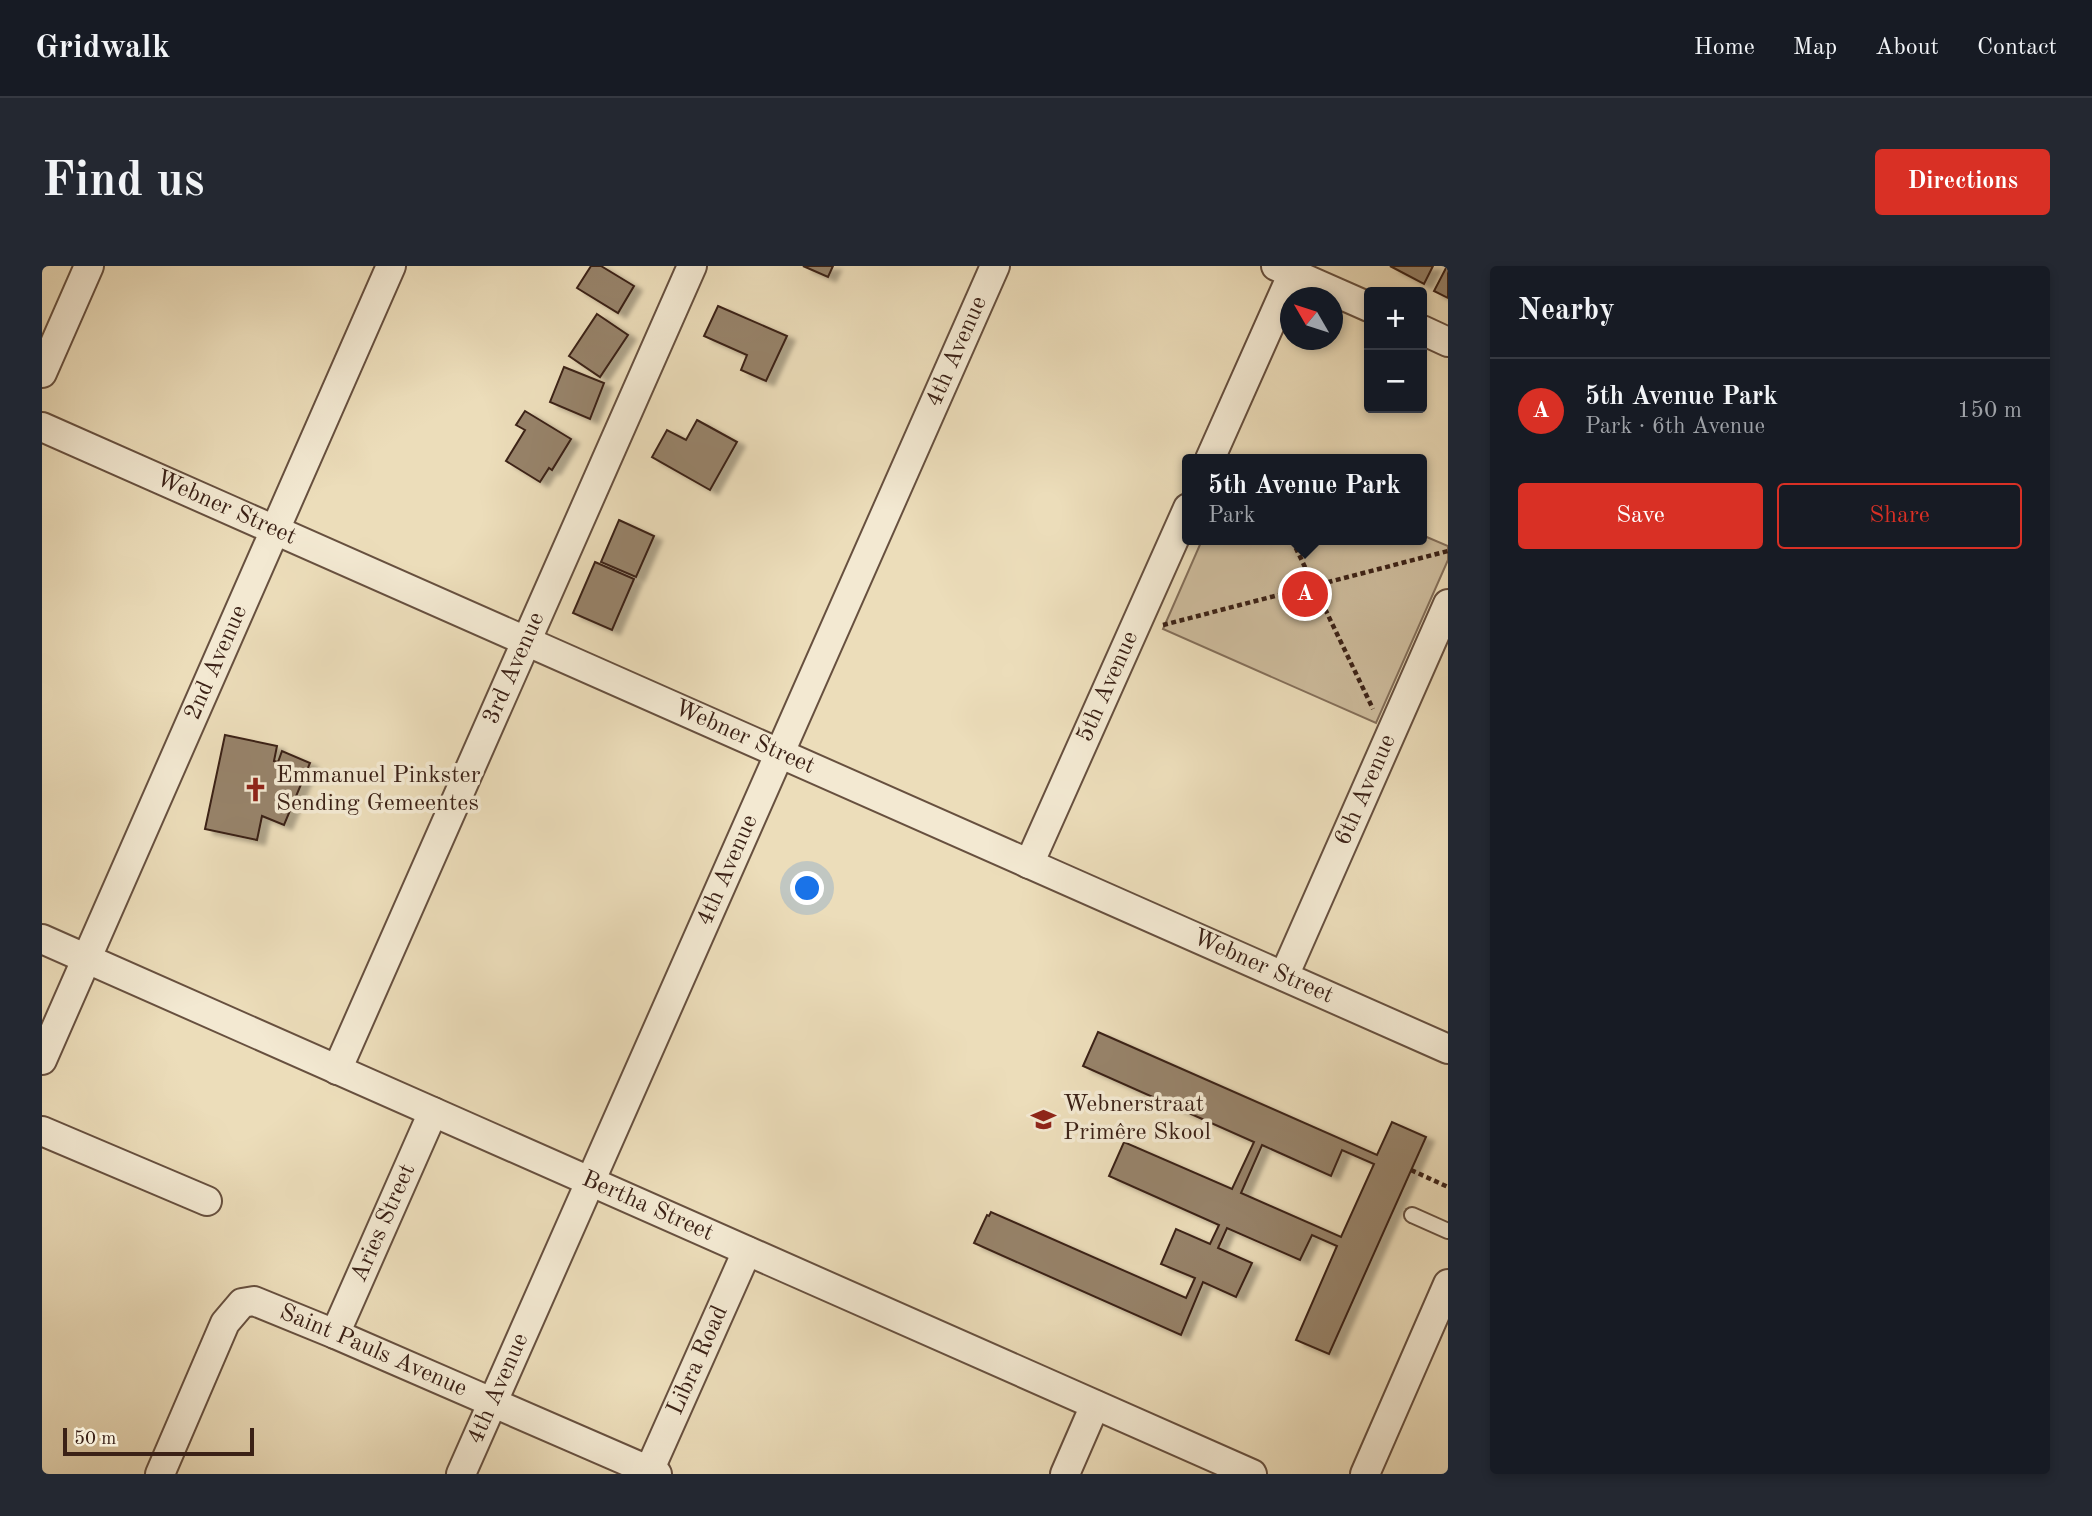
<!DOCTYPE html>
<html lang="en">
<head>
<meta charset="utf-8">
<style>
  :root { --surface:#171b24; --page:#242831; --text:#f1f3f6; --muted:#9ea1a6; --line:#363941; --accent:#d93025 }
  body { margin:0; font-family:"Old Standard TT",serif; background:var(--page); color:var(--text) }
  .controls { position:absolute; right:21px; top:21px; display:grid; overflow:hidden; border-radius:7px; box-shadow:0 4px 10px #0003 }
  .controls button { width:63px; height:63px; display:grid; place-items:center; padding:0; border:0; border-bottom:2px solid var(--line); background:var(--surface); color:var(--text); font:35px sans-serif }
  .compass { position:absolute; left:1238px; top:21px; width:63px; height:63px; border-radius:50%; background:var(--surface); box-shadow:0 4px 10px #0003; rotate:309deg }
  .scale { position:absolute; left:21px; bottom:18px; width:191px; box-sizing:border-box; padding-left:7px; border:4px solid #3b2116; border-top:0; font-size:19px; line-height:24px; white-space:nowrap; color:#3b2116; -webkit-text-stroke:5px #f3e9d2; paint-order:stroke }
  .you { position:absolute; left:766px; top:623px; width:24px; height:24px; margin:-18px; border:5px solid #fff; border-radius:50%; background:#1a73e8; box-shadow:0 0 0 10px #1a73e833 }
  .badge { display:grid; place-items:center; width:46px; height:46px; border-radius:50%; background:var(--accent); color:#fff; font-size:23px; font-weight:700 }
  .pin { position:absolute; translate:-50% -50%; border:4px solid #fff; box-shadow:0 2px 7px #0006 }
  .popup { position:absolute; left:1140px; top:188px; width:245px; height:91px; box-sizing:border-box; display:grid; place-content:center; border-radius:7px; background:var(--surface); filter:drop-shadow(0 2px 5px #0005); font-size:23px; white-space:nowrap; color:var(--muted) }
  .popup b { font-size:26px; color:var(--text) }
  .popup::after { content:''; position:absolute; left:50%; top:100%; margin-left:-14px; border:14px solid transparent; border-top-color:var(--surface) }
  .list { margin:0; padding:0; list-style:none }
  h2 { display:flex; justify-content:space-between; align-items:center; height:91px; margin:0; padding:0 28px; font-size:30px }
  h2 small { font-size:23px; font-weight:400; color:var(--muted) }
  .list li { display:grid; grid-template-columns:46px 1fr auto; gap:21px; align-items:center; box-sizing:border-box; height:105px; padding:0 28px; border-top:2px solid var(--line) }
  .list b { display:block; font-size:26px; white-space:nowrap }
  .list p { margin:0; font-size:23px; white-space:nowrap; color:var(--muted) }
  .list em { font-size:23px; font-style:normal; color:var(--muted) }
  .actions { display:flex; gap:14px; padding:21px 28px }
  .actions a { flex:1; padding:16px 0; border:2px solid var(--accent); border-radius:7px; text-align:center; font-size:24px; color:var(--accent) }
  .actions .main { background:var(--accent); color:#fff }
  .map { position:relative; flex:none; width:1406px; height:1208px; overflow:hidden; border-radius:7px }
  header { display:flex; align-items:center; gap:42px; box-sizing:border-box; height:98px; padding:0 35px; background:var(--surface); border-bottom:2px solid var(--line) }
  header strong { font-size:33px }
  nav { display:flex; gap:38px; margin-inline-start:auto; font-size:24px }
  .intro { display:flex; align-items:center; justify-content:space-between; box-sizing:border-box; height:168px; padding:0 42px }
  h1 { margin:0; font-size:49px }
  .button { padding:18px 32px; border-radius:7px; background:var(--accent); color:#fff; font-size:24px; font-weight:700 }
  main { display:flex; gap:42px; padding:0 42px }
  aside { flex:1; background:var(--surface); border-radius:7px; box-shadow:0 4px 10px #0003 }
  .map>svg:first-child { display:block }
  .green { fill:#cebd9e; stroke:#846f5a; stroke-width:2 }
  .building { fill:#97836b; stroke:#3b2116; stroke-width:2; fill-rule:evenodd; filter:url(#shadow) }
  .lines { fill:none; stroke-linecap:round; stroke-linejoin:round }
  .service-casing { stroke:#67503f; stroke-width:18 }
  .minor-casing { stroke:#67503f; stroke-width:32 }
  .path { stroke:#3b2116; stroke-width:4.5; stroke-dasharray:5 3.5; stroke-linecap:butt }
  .service { stroke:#f3e9d2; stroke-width:14 }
  .minor { stroke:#f3e9d2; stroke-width:28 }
  .labels { text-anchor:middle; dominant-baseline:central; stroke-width:7; stroke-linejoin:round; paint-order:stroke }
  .street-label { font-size:24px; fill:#3b2116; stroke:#f3e9d2 }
  .poi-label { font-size:24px; fill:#3b2116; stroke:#f3e9d2; text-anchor:start }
</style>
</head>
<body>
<header>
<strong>Gridwalk</strong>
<nav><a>Home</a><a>Map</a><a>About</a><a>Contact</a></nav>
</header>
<div class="intro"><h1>Find us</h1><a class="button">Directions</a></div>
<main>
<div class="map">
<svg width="1406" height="1208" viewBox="0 0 1406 1208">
  <defs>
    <filter id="shadow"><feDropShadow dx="8" dy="4.5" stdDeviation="2" flood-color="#0004"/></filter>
  </defs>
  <rect width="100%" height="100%" fill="#ecddba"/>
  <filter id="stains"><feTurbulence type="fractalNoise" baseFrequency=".00286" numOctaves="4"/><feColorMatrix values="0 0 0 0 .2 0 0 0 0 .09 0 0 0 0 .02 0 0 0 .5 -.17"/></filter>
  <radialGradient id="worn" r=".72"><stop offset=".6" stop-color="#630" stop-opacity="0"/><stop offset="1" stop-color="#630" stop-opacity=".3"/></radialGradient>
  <polygon class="green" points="1380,269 1406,280 1406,294 1334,457 1121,363 1160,274 1380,274"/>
  <g class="building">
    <polygon points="549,0 559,0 592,20 576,47 535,22"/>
    <polygon points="761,0 791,0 786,11"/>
    <polygon points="1348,0 1391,0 1382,18"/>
    <polygon points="1405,0 1406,0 1406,32 1392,25"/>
    <polygon points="676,40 745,70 724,115 699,104 705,89 662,70"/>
    <polygon points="555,48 586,69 558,111 527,90"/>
    <polygon points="522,101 562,117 548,153 508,136"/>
    <polygon points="483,145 529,173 510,204 507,202 498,216 464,195 483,164 474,159"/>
    <polygon points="655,154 695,176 668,224 610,191 625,164 644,174"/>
    <polygon points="577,254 612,270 594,311 559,296"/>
    <polygon points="553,296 592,313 570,364 531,347"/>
    <polygon points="183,469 235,480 232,495 236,496 240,485 268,497 242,559 220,550 215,574 163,563"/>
    <path d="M1056,766l279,123 15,-33 34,15 -97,217 -33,-14 41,-94 -25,-11 -12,25 -73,-32 -9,20 34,15 -16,34 -33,-15 -22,53 -207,-92 13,-28 2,1 2,-4 195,86 9,-20 -34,-14 15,-35 34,15 9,-19 -110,-49 15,-34 108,47 22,-47 -171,-76zM1220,879l69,31 11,-26 32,14 -33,73 -100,-44z"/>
  </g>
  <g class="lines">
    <defs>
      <polyline id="service" points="1370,949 1406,965"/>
      <g id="minor">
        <polyline points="1234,0 1327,41"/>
        <polyline points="1380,64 1406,76"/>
        <polyline points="0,107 47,0"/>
        <path id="s1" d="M0,161l1406,622"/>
        <polyline points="1168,193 1254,0"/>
        <path id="s2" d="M987,598l159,-356"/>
        <path id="s3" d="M0,673l1210,535"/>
        <path id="s4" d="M1242,710l164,-372"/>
        <path id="s5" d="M0,794l349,-794"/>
        <path id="s6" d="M295,804l355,-804"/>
        <polyline points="0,865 165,935"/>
        <path id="s7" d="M293,1068l98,-222"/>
        <path id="s8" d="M607,1205l98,-220"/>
        <path id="s9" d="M118,1208l65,-151 17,-20 12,-2 81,33 322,140"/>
        <path id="s10" d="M419,1208l534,-1208"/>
        <polyline points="1023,1208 1053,1139"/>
        <polyline points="1323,1208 1406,1018"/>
      </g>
    </defs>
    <use href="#service" class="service-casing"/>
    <use href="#minor" class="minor-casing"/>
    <g class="path">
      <polyline points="1250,274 1331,443"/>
      <polyline points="1121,359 1406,285"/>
      <polyline points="1369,904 1406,921"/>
    </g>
    <use href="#service" class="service"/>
    <use href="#minor" class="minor"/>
  </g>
  <defs>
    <symbol id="church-bare" viewBox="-9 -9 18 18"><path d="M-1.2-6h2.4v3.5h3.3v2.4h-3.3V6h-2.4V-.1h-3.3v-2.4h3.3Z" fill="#8f2418" stroke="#f3e9d2" stroke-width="2.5" paint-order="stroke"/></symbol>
    <symbol id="school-bare" viewBox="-9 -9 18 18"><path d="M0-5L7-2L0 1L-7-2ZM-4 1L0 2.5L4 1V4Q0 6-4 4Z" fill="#8f2418" stroke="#f3e9d2" stroke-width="2.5" paint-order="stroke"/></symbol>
  </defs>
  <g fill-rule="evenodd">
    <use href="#church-bare" x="196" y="506" width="35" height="35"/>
    <use href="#school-bare" x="984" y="836" width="35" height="35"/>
  </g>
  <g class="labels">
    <g class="street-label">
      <text stroke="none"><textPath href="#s10" startOffset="1227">4th Avenue</textPath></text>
      <text stroke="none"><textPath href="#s1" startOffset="201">Webner Street</textPath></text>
      <text stroke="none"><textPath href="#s5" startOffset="434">2nd Avenue</textPath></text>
      <text stroke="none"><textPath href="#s6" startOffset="439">3rd Avenue</textPath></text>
      <text stroke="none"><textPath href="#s2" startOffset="194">5th Avenue</textPath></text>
      <text stroke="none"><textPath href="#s1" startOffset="768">Webner Street</textPath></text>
      <text stroke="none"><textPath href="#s4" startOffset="203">6th Avenue</textPath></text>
      <text stroke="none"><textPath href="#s10" startOffset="660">4th Avenue</textPath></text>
      <text stroke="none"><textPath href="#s1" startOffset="1335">Webner Street</textPath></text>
      <text stroke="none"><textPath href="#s3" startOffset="662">Bertha Street</textPath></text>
      <text stroke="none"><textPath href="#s7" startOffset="121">Aries Street</textPath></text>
      <text stroke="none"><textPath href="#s9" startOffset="332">Saint Pauls Avenue</textPath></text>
      <text stroke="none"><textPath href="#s8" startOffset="121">Libra Road</textPath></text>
      <text stroke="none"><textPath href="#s10" startOffset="93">4th Avenue</textPath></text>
    </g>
    <g class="poi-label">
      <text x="234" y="510">Emmanuel Pinkster<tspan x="234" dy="28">Sending Gemeentes</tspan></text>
      <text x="1021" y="839">Webnerstraat<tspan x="1021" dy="28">Primêre Skool</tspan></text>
    </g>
  </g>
  <rect width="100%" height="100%" filter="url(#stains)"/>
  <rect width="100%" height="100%" fill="url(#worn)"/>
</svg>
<div class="controls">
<button>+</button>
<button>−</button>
</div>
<svg class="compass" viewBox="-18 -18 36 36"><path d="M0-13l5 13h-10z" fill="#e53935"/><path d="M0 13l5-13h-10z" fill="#9ea1a6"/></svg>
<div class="scale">50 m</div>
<div class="you"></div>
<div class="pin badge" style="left:1263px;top:328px">A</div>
<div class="popup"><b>5th Avenue Park</b>Park</div>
</div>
<aside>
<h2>Nearby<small></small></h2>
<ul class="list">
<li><span class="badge">A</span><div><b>5th Avenue Park</b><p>Park · 6th Avenue</p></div><em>150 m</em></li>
</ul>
<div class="actions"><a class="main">Save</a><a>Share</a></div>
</aside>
</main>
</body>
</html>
